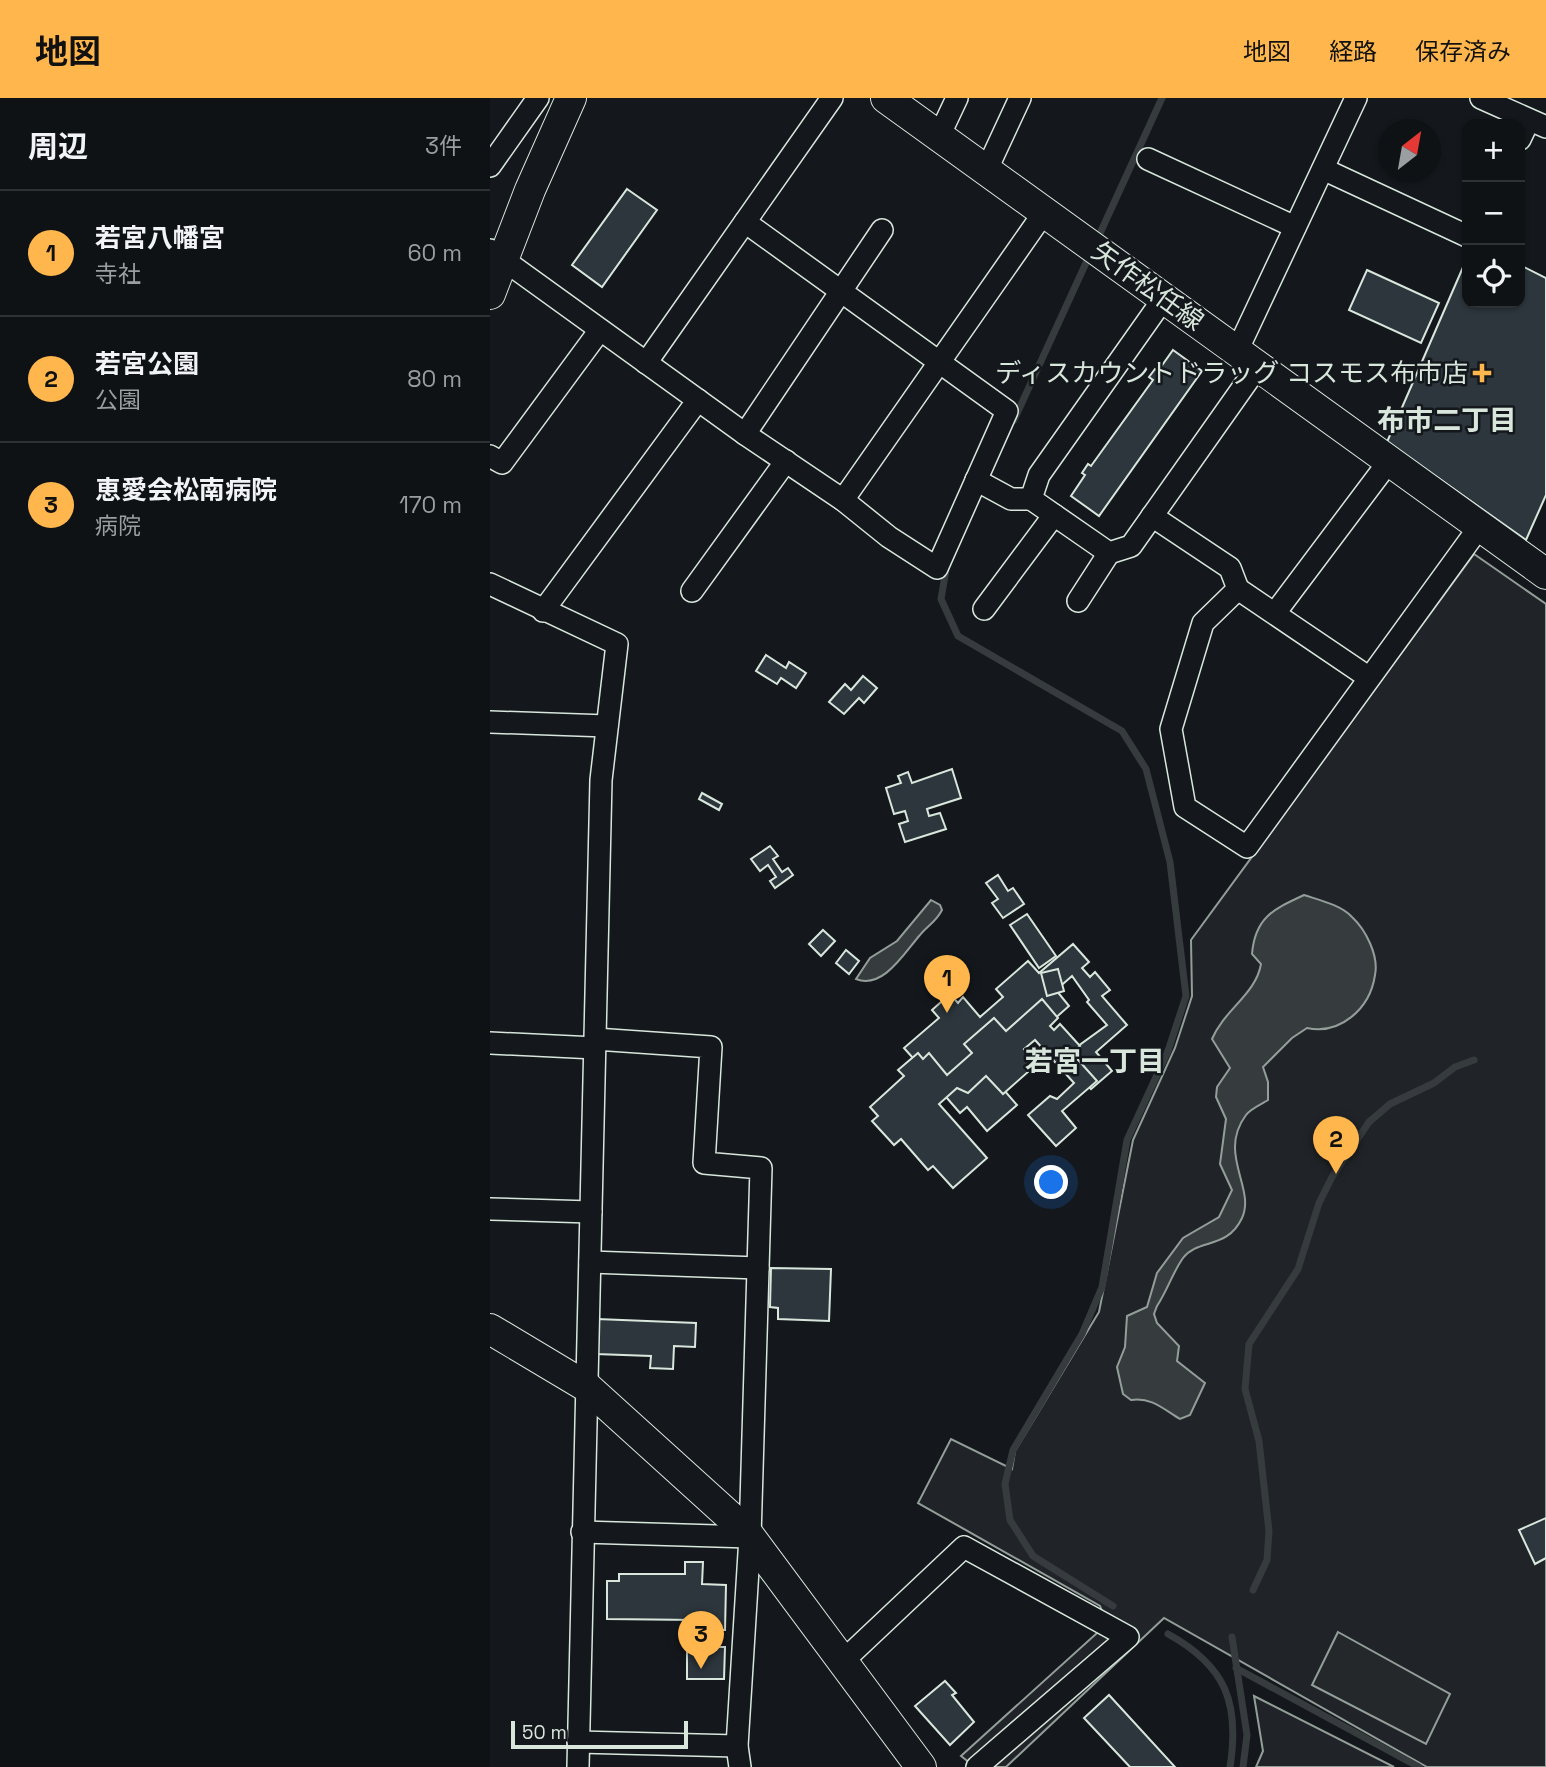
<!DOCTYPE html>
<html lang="ja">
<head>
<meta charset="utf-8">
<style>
  :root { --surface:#0f1215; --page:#181b1e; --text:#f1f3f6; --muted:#9b9ea0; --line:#2f3234; --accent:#ffb74d }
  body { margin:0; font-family:"Space Grotesk","Noto Sans JP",sans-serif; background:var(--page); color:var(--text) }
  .controls { position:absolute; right:21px; top:21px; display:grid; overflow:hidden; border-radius:14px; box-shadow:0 2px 5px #0004 }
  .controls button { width:63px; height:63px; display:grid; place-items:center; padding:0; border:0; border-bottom:2px solid var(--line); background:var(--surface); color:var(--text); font:35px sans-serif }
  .compass { position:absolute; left:888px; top:21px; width:63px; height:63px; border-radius:50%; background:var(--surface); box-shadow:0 2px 5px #0004; rotate:31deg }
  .scale { position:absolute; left:21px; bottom:18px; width:177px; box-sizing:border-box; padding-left:7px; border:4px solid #d8e6dc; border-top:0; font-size:19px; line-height:24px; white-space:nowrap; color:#d8e6dc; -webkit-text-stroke:5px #14181c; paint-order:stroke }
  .you { position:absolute; left:562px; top:1085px; width:24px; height:24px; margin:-18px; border:5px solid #fff; border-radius:50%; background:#1a73e8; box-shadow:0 0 0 10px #1a73e833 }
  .badge { display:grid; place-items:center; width:46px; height:46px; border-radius:50%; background:var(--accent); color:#111; font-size:23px; font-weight:700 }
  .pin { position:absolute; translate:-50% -58px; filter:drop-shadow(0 2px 4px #0008) }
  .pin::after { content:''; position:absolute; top:37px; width:24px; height:21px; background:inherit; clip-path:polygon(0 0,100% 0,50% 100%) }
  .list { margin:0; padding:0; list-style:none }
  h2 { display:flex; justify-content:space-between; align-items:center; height:91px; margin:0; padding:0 28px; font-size:30px }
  h2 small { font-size:23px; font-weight:400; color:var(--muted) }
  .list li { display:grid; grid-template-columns:46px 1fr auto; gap:21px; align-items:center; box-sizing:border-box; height:126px; padding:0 28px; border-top:2px solid var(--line) }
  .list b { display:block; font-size:26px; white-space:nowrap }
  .list p { margin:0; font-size:23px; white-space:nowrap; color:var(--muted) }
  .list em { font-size:23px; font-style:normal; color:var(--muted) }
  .icon { flex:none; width:38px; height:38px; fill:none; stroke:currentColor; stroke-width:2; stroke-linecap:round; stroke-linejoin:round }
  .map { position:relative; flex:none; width:1056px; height:1669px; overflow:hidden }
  header { display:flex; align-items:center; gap:42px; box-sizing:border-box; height:98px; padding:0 35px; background:var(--accent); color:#111 }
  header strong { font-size:33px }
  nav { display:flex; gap:38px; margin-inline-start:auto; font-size:24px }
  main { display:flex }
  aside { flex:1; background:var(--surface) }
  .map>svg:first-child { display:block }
  .green { fill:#202428; stroke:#939e99; stroke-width:2 }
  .parking { fill:#24282b; stroke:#939e99; stroke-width:2 }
  .water { fill:#363b3e; stroke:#939e99; stroke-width:2 }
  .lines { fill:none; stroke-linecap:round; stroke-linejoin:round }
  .stream { stroke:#363b3e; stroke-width:7 }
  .building { fill:#2c363c; stroke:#d8e6dc; stroke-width:2 }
  .street-casing { stroke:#d8e6dc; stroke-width:24 }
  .secondary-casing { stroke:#d8e6dc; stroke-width:32 }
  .street { stroke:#14181c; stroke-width:21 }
  .secondary { stroke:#14181c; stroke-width:30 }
  .poi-dot { fill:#ffb74d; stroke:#14181c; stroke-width:2.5 }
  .labels { text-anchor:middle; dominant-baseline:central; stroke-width:5; stroke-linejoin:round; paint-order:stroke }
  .street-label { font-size:26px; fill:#d8e6dc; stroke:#14181c }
  .poi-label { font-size:26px; fill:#d8e6dc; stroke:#14181c; text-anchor:end }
  .neighbourhood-label { font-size:28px; font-weight:bold; fill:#d8e6dc; stroke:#14181c }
</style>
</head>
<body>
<header>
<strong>地図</strong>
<nav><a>地図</a><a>経路</a><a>保存済み</a></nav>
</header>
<main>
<aside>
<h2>周辺<small>3件</small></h2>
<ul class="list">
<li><span class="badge">1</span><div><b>若宮八幡宮</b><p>寺社</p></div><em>60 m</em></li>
<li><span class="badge">2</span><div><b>若宮公園</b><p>公園</p></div><em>80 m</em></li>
<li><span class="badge">3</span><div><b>恵愛会松南病院</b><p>病院</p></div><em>170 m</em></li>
</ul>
</aside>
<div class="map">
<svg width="1056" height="1669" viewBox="0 0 1056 1669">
  <rect width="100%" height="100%" fill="#14181c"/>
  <g class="green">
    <polygon points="984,456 1056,506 1056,1669 937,1669 674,1520 516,1669 485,1669 471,1658 617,1526 610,1508 428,1405 461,1341 522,1371 525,1353 609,1214 643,1042 685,950 702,898 701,842"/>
    <polygon points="764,1598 904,1669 766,1669 773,1653"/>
  </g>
  <polygon class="parking" points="848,1534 960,1596 936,1646 822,1587"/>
  <g class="water">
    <path d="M814,797c15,5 37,10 48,22 14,13 27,39 23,58 -5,34 -35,60 -68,53l-15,10 -29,29 5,15v18c-6,4 -18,9 -22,15 -29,39 10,73 -4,103 -15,32 -44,20 -59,40 -10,14 -16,33 -26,48l-3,8 3,9 22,23 -2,15 28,22 -15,32 -10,4c-17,-10 -28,-22 -49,-19l-8,-6 -6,-27 8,-20 2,-31 20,-9 10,-34 26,-35 36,-21 13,-27 -12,-26 6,-45 -10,-22 1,-10 13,-19 -18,-29c12,-29 44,-45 49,-75l-9,-10c3,-37 22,-45 52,-59z"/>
    <path d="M441,802l9,5 2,5c-6,12 -14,15 -22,25 -15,17 -37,55 -64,44l14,-21 27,-17z"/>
  </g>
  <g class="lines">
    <g class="stream">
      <polyline points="606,144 672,0"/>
      <polyline points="524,322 601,154"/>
      <polyline points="457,466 451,501 468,538 632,633 656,671 680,764 696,898 678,953 637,1042 612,1189 592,1236 523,1352 515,1386 520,1422 543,1458 623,1508"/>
      <polyline points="763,1492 777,1462 779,1433 769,1343 755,1291 759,1246 808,1171 829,1105 842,1079 879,1024 900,1006 944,985 965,969 984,962"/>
      <path d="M678,1536c58,32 72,69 62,133"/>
      <polyline points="742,1539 757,1637 753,1669"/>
      <polyline points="746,1570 929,1669"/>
    </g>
  </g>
  <g class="building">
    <polygon points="137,91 167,112 112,189 82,167"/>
    <polygon points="977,160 977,205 1030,205 1030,167 1056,180 1056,397 1036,442 897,344"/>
    <polygon points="877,172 949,205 931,245 859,212"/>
    <polygon points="683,252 712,273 609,418 581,398 595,377 592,375 598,366 601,368 663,282 659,279 665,271 668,273"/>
    <polygon points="276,557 296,570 299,564 316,575 306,590 291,580 287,586 266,573"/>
    <polygon points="373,578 387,590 374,605 369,600 354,616 339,604 355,586 361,592"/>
    <polygon points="462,671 471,700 437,711 439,718 450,715 456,731 415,744 409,726 418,723 415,713 404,716 396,690 411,685 408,678 418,674 422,685"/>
    <polygon points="212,695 232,706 229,712 209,701"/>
    <polygon points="280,748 288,758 283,761 292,774 298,770 303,777 285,790 280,783 286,779 278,767 270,773 261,761"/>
    <polygon points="508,777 518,793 523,790 534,806 513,820 502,805 508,801 496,785"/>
    <polygon points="537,816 566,858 549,870 520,827"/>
    <polygon points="333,832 345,843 331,858 319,846"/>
    <polygon points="583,846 599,864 592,870 600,879 605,874 620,892 612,898 637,927 606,954 622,973 601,991 573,959 617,927 597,904 599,902 582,878 566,892 579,908 545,938 533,923 508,944 502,937 482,955 527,1007 497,1033 477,1009 470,1015 443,984 439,988 416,967 423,960 414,950 449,920 442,912 460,896 468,905 473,899 490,919 513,899 506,891 538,863 549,875"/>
    <polygon points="356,852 369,863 359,876 346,865"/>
    <polygon points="568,871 574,893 557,898 551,875"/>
    <polygon points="552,901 568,920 560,928 564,932 570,926 590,948 582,955 607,983 572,1013 586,1030 566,1048 538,1017 560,998 567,1001 584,985 545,942 534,951 547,966 513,996 496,978 478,995 467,990 449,1006 497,1060 463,1090 443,1068 438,1072 411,1041 404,1047 382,1023 388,1018 380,1009 414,978 408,972 428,955 433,961 439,955 457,977 482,955 474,946 504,920 516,933"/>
    <polygon points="281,1170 341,1171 339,1223 288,1221 288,1210 280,1209"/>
    <polygon points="107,1221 206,1225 205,1249 184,1248 183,1271 160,1270 161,1258 106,1256"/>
    <polygon points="1056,1420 1056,1460 1045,1466 1029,1432"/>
    <polygon points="195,1464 213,1464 212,1486 236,1487 235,1532 222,1532 222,1549 235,1549 234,1581 197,1581 197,1549 206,1549 206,1522 117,1521 117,1483 129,1483 129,1476 195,1476"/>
    <polygon points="455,1583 466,1595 462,1597 484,1624 460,1647 425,1608"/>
    <polygon points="619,1597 685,1669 640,1669 594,1620"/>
  </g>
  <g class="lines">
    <defs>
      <g id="street">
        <polyline points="991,0 1056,29"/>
        <polyline points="450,36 467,0"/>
        <polyline points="1030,41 1039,22"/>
        <polyline points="658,61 805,129"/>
        <polyline points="0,68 48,0"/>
        <polyline points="497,71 530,0"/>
        <polyline points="833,71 977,138"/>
        <polyline points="0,152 255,336 353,402 399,439 447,470 517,313 255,124"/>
        <polyline points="674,200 549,377 541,401 619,455 641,448 768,268"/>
        <polyline points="747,253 866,0"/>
        <polyline points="156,265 342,0"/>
        <polyline points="255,336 392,132"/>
        <polyline points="0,358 12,365 110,232"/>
        <polyline points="486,382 521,401 541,401"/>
        <polyline points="353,402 555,113"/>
        <polyline points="662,418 740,470 748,491"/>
        <polyline points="0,486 127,546 111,682 88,1669"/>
        <polyline points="202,493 296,363"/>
        <polyline points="588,503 619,455"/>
        <polyline points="494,511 564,417"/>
        <polyline points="53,513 208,302"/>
        <polyline points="785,515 900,362"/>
        <polyline points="878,579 748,491 713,525 681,631 695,709 757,749 990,428"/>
        <polyline points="0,624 117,628"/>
        <polyline points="105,941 221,949 214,1065 271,1070 260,1439 247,1648 250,1669"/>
        <polyline points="0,945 105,950"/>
        <polyline points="0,1111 101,1114"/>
        <polyline points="100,1164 268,1170"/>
        <polyline points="92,1434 260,1439"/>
        <polyline points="352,1564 474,1449 638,1539 487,1669"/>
        <polyline points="88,1644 247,1648"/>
      </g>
      <g id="secondary">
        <polyline points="396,0 1056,476"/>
        <polyline points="0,196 40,92 81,0"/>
        <polyline points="0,1231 97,1289 255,1432 431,1669"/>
      </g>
    </defs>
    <use href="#street" class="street-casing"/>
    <use href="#secondary" class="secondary-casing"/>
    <use href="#street" class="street"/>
    <use href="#secondary" class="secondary"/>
  </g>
  <path class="poi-dot" d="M988.5 264.5h7v7h7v7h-7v7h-7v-7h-7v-7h7z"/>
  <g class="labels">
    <g class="street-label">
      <text transform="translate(658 188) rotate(36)">矢作松任線</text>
    </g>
    <g class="poi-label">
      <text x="978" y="275">ディスカウントドラッグ コスモス布市店</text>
    </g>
    <g class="neighbourhood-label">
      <text x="957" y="322">布市二丁目</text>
      <text x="605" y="963">若宮一丁目</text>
    </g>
  </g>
</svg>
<div class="controls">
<button>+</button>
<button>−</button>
<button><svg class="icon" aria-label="locate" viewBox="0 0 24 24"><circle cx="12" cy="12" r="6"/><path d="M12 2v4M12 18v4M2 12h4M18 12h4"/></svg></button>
</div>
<svg class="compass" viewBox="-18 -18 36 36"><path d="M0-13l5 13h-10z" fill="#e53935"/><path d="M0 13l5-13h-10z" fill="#9b9ea0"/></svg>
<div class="scale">50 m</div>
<div class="you"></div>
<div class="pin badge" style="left:457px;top:915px">1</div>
<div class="pin badge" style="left:846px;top:1076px">2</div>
<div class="pin badge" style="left:211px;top:1571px">3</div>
</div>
</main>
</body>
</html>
